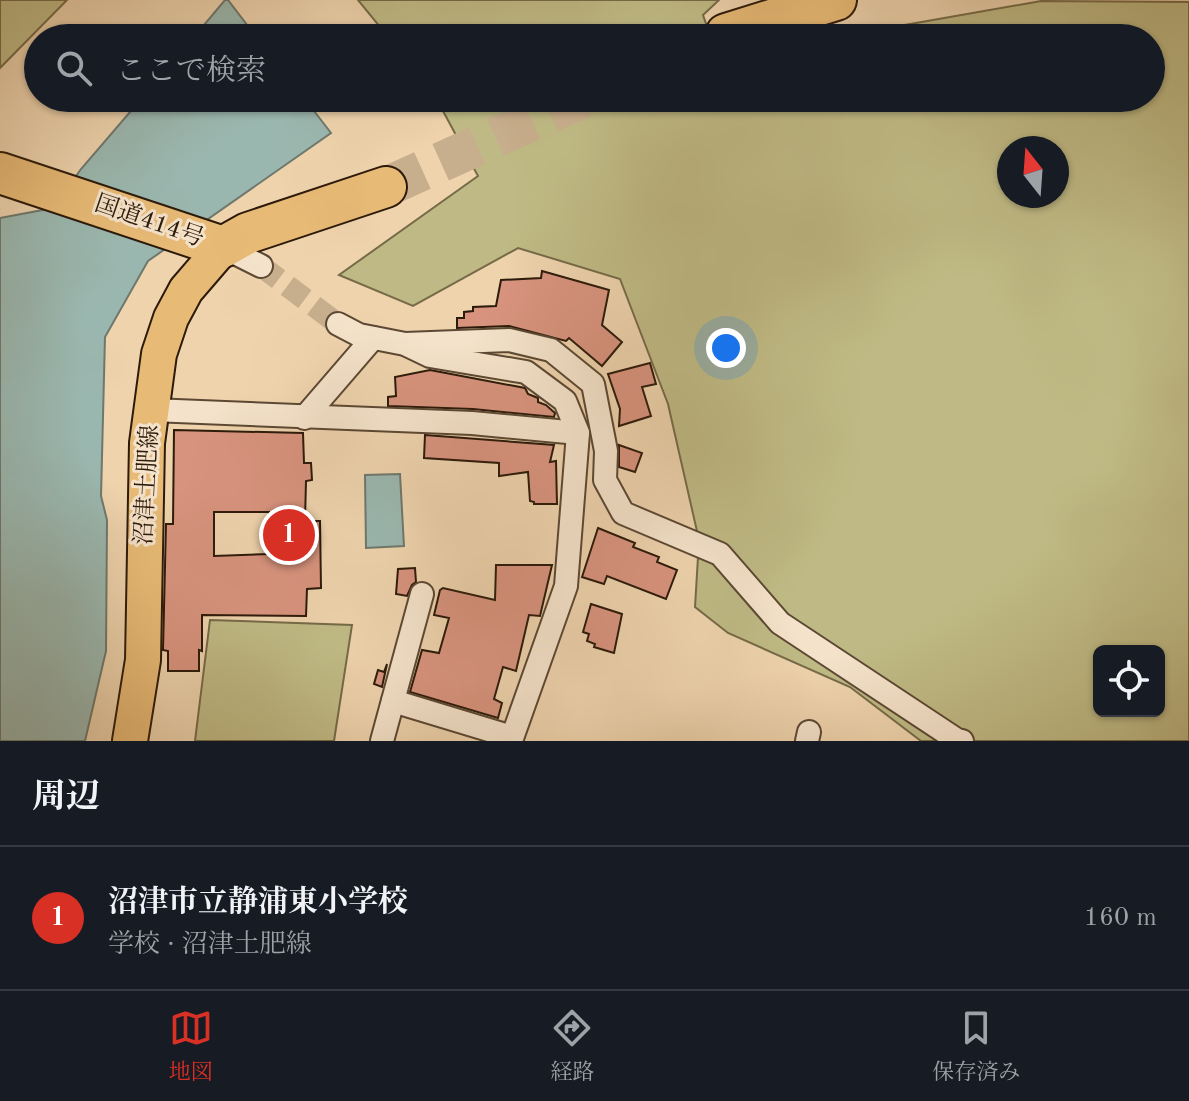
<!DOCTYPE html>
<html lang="ja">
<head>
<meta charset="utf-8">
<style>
  :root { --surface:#171b24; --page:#242831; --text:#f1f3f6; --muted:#9ea1a6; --line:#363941; --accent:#d93025 }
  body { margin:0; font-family:"Old Standard TT","Noto Serif JP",serif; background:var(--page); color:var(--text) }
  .controls { position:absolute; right:24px; bottom:24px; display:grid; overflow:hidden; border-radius:12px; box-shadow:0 2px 6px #0004 }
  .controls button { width:72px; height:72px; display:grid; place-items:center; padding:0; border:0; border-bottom:2px solid var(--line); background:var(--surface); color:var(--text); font:40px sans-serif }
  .compass { position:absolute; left:997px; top:136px; width:72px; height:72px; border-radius:50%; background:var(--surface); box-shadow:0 2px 6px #0004; rotate:343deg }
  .you { position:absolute; left:726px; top:348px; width:28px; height:28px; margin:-20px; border:6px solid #fff; border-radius:50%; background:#1a73e8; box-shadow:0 0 0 12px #1a73e833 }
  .badge { display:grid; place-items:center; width:52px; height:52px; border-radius:50%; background:var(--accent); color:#fff; font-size:26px; font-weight:700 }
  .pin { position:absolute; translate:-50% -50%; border:4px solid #fff; box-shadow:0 2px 8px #0006 }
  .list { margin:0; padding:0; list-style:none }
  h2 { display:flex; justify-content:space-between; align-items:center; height:104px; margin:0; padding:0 32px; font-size:34px }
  h2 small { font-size:26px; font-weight:400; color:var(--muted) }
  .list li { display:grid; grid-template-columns:52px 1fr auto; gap:24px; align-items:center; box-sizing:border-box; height:144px; padding:0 32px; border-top:2px solid var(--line) }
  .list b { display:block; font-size:30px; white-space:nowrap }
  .list p { margin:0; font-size:26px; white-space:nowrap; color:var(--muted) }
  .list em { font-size:26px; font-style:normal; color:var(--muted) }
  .icon { flex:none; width:44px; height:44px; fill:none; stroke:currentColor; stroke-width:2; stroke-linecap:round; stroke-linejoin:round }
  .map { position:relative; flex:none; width:1189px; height:741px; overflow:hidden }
  .search { position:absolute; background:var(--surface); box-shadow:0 2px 6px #0004; left:24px; right:24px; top:24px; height:88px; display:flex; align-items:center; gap:20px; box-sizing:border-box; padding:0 28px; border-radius:44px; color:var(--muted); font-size:30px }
  .sheet { height:248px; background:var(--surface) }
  nav { display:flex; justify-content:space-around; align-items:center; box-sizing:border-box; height:112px; border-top:2px solid var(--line); background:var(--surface); font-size:22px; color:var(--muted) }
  nav a { display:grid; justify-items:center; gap:4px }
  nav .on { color:var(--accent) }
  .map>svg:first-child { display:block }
  .green { fill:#bfba85; stroke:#766a48; stroke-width:2; fill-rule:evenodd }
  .water { fill:#9ab7af; stroke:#6e786d; stroke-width:2 }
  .building { fill:#d8937e; stroke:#2c1a0a; stroke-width:2; fill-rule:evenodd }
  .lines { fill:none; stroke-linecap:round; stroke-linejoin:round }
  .street-tunnel { stroke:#c7ae8c; stroke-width:22; stroke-dasharray:22 11; stroke-linecap:butt }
  .highway-tunnel { stroke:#c7ae8c; stroke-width:40; stroke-dasharray:40 20; stroke-linecap:butt }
  .street-casing { stroke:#5c4833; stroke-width:26 }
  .primary-casing { stroke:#2c1a0a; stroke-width:38 }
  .highway-casing { stroke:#2c1a0a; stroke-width:44 }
  .street { stroke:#f4e2ca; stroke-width:22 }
  .primary { stroke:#e7ba76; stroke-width:34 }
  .highway { stroke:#e7ba76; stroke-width:40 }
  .labels { text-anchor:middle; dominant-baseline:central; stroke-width:6; stroke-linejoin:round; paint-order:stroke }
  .street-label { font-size:24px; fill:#2c1a0a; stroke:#f4e2ca }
</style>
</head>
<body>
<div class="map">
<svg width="1189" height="741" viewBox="0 0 1189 741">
  <rect width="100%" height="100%" fill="#eed3ad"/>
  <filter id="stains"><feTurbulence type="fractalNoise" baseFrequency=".0025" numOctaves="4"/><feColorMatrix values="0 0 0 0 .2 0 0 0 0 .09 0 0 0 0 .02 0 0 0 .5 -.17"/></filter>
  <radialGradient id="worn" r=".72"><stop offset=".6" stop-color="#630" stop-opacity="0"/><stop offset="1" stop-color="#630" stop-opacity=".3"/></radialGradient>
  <g class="green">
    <polygon points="0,0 67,0 0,68"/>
    <polygon points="358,0 719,0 703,15 711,38 389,38"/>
    <path d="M1041,1l148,1v739h-268l-71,-54 -122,-54 -33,-26 4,-67 -31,-136 -48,-125 -102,-31 -105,58 -74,-31 139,-99 -42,-78h715v-60h-284l32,-12zM1009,148h48v48h-48zM1099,651h60v60h-60z"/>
    <polygon points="210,620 352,625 334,741 195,741"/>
  </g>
  <g class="water">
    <polygon points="225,0 228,0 257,38 193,38"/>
    <polygon points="142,98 304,98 331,133 148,261 105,337 101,496 107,520 106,651 85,741 0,741 0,218 53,208 81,169"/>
    <polygon points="400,474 404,546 366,548 365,475"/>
  </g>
  <g class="building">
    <polygon points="542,271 609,290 602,325 622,342 602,366 569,338 566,341 509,326 457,328 457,318 464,318 464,312 473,311 473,307 496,306 501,280 541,278"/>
    <polygon points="650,363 656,384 642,387 651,416 619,426 620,409 608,374"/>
    <polygon points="430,370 525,388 528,394 538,398 538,402 546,405 555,413 554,417 473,409 388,406 388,397 396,396 395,377"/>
    <path d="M174,430l129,3 1,30h7l1,17 -6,1 -1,40h15l1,67 -14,1 -1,27 -104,-1v36l-3,-1v21h-31v-20l-5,-1 3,-126h7zM214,512h55l-1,42 -54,2z"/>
    <polygon points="425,435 554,445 550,462 556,461 557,504 534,504 534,502 530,501 528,472 499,476 499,463 424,458"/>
    <polygon points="619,445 642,453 635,472 619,467"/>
    <polygon points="598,528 635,543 633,547 659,557 657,562 677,570 666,599 607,576 604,584 582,577"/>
    <polygon points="496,565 552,565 540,616 529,615 516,671 503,667 494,699 502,703 498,718 410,692 422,650 439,653 449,618 434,615 440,590 443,588 495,600"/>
    <polygon points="415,568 416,582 412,585 407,596 396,594 398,569"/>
    <polygon points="591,604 622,614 614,653 594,647 595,644 587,641 589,634 583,632"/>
    <polygon points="387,664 382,687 374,684 378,670 384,672"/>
  </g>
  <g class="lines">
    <polyline class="street-tunnel" points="261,266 338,324"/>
    <polyline class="highway-tunnel" points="386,187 583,98"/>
    <defs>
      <g id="street">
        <polyline points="223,247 261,266"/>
        <polyline points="338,324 359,335 405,344 430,356 526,372 565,401 578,433 566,586 511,741"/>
        <polyline points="405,344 509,340 551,350 593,384 606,451 605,480 623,513 720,554 780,623 957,740 962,741"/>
        <polyline points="152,410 472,423 578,433"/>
        <polyline points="304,418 373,338"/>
        <polyline points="393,701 512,737"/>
        <polyline points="382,741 422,594"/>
        <polyline points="807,741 809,732"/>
      </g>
      <polyline id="primary" points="130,741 143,660 147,443 159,354 171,318 186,290 223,247"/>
      <g id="highway">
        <polyline points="726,34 836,0"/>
        <polyline points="0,173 223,247 248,233 386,187"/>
      </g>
    </defs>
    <use href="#street" class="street-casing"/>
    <use href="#primary" class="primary-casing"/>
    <use href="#highway" class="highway-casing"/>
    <use href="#street" class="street"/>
    <use href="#primary" class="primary"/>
    <use href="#highway" class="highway"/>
  </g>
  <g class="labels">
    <g class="street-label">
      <text transform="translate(149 222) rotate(19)">国道414号</text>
      <text transform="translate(148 485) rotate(-87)">沼津土肥線</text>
    </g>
  </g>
  <rect width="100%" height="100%" filter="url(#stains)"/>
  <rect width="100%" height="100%" fill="url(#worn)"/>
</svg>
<div class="controls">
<button><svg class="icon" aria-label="locate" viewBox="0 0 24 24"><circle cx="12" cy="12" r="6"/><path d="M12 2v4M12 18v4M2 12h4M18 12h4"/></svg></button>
</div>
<svg class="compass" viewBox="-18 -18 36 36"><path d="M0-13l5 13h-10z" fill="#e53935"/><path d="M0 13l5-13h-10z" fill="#9ea1a6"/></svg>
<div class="you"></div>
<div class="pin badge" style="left:289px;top:535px">1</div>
<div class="search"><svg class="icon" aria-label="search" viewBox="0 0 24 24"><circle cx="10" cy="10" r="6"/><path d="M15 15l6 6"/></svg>ここで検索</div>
</div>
<section class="sheet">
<h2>周辺<small></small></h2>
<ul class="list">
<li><span class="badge">1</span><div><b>沼津市立静浦東小学校</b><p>学校 · 沼津土肥線</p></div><em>160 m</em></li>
</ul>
</section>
<nav>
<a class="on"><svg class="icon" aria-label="map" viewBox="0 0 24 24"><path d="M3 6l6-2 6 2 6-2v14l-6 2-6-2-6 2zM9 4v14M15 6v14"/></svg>地図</a>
<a><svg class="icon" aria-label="directions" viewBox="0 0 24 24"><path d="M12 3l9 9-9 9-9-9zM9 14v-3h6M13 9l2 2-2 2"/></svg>経路</a>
<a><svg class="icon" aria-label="saved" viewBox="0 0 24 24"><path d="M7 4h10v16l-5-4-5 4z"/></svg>保存済み</a>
</nav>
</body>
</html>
